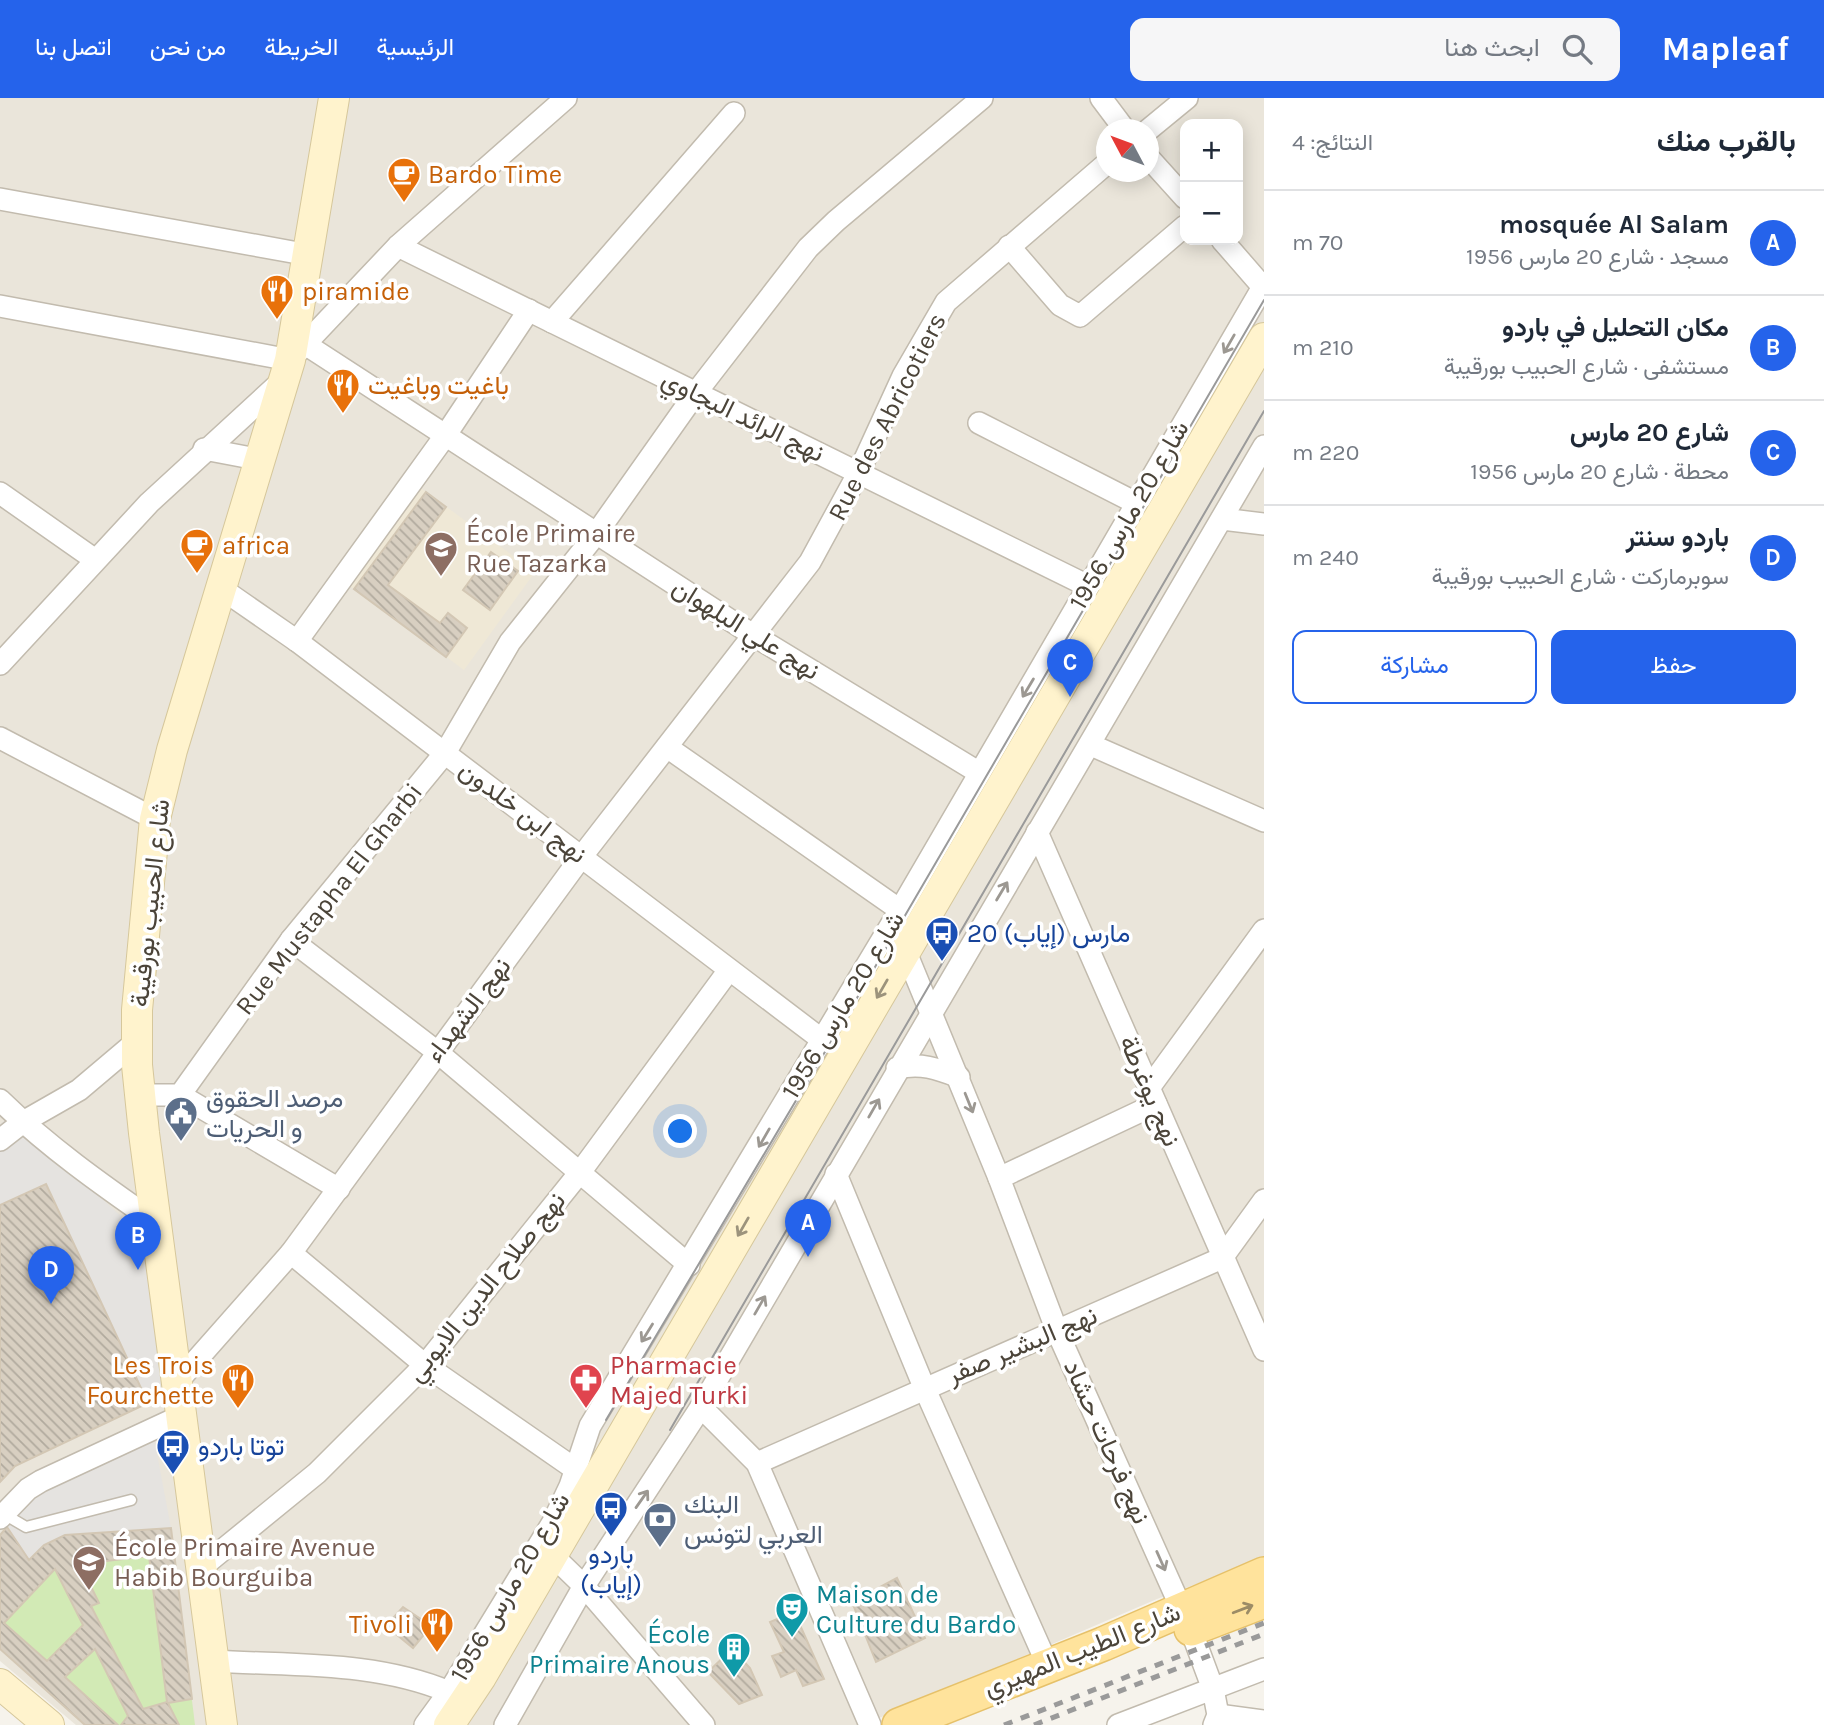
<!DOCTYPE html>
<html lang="ar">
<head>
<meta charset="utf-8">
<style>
  :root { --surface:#fff; --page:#f6f6f7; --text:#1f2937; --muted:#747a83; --line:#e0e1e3; --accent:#2563eb }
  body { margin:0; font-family:Karla,Vazirmatn,sans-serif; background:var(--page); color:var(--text); direction:rtl }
  .controls { position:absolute; right:21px; top:21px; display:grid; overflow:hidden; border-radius:14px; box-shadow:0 4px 18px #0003 }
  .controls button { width:63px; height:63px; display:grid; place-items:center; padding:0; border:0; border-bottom:2px solid var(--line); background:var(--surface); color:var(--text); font:35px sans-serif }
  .compass { position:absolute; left:1096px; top:21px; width:63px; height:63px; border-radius:50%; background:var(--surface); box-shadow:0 4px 18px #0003; rotate:311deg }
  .you { position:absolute; left:681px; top:1034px; width:24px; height:24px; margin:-18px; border:5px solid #fff; border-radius:50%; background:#1a73e8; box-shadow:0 0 0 10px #1a73e833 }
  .badge { display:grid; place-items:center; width:46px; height:46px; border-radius:50%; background:var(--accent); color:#fff; font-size:23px; font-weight:700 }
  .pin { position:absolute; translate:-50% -58px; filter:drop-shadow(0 2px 4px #0008) }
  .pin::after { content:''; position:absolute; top:37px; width:24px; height:21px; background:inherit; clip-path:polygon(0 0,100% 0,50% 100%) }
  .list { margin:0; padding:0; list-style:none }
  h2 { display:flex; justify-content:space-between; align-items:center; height:91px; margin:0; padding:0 28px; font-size:30px }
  h2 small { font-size:23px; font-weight:400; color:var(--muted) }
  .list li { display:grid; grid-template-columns:46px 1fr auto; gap:21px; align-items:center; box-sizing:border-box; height:105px; padding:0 28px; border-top:2px solid var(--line) }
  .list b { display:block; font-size:26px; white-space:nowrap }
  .list p { margin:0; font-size:23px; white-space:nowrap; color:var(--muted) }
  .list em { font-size:23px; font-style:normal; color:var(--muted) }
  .actions { display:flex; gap:14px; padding:21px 28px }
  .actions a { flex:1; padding:16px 0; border:2px solid var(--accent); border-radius:14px; text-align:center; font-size:24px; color:var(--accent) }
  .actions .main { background:var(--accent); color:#fff }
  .icon { flex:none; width:38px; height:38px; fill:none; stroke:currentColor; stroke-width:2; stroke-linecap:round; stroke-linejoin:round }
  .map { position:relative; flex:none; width:1264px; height:1627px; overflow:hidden; direction:ltr }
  header { display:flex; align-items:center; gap:42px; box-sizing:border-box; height:98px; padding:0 35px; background:var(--accent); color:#fff }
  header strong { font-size:33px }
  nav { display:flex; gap:38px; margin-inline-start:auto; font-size:24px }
  .search { width:490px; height:63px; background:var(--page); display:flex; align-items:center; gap:18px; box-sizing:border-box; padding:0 24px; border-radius:14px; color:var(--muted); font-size:26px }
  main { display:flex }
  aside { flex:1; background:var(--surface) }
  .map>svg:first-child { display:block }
  .residential { fill:#eae5da; fill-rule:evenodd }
  .education { fill:#efe8d6 }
  .green { fill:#d2eab5 }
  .parking { fill:#e5e3e0 }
  .building { fill:url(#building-back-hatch); stroke:#d3c7b4; stroke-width:2; fill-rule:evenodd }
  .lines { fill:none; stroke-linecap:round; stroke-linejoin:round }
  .lane-casing { stroke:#c2bbae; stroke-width:13 }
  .street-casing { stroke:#c2bbae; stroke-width:24 }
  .secondary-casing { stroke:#d6c79b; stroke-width:32 }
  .primary-casing { stroke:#e6c16a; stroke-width:36 }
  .lane { stroke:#fff; stroke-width:10 }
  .street { stroke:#fff; stroke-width:21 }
  .secondary { stroke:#fff3cd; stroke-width:30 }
  .primary { stroke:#ffe39c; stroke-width:33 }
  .tram { stroke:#9a9a9a; stroke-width:2 }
  .rail { stroke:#9a9a9a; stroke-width:5; stroke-dasharray:9 9; stroke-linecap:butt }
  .oneway { stroke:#9c9892 }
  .oneway2 { stroke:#9c937c }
  .oneway3 { stroke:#9c8c66 }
  .labels { text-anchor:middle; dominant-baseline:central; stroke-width:7; stroke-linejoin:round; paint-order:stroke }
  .food-label { font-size:26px; fill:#c56008; stroke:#fff; text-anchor:start }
  .street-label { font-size:26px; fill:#4b4439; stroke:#fff }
  .education-label { font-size:26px; fill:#785e54; stroke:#fff; text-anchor:start }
  .transit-label { font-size:26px; fill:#164399; stroke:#fff; text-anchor:start }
  .service-label { font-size:26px; fill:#4e5e75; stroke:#fff; text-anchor:start }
  .health-label { font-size:26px; fill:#be3a42; stroke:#fff; text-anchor:start }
  .culture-label { font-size:26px; fill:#0d838f; stroke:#fff; text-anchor:start }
</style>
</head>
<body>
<header>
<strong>Mapleaf</strong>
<div class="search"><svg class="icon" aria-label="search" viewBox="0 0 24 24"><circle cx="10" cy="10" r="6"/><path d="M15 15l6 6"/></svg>ابحث هنا</div>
<nav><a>الرئيسية</a><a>الخريطة</a><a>من نحن</a><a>اتصل بنا</a></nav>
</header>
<main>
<aside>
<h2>بالقرب منك<small>النتائج: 4</small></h2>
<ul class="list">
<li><span class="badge">A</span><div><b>mosquée Al Salam</b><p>مسجد · شارع 20 مارس 1956</p></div><em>70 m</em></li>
<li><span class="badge">B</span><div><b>مكان التحليل في باردو</b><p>مستشفى · شارع الحبيب بورقيبة</p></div><em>210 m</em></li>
<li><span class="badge">C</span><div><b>شارع 20 مارس</b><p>محطة · شارع 20 مارس 1956</p></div><em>220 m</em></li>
<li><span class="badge">D</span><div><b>باردو سنتر</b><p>سوبرماركت · شارع الحبيب بورقيبة</p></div><em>240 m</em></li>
</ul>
<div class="actions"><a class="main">حفظ</a><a>مشاركة</a></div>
</aside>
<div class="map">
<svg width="1264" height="1627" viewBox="0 0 1264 1627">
  <defs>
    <pattern id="building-back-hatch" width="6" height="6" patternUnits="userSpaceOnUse" patternTransform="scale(1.75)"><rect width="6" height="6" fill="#d8cfc1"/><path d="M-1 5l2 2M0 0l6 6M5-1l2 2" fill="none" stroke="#b1aa9e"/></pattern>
  </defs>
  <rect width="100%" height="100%" fill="#f6f3ec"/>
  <path class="residential" d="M0,0h1264v1460l-107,41 -294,126h-787l-76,-64zM1185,26h53v116h-53zM1106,32h42v42h-42z"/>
  <polygon class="education" points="418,388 535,474 464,572 347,486"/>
  <polygon class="green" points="33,1399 171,1430 195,1627 85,1627 0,1551 0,1437"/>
  <g class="parking">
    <polygon points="11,1018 146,1141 167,1305 148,1305 46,1086 0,1107 0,1026"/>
    <polygon points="154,1340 171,1430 65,1437 44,1447 29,1462 7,1429 33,1399"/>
  </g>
  <g class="building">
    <polygon points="426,394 446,409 388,487 440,525 448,515 467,530 446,559 354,491"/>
    <polygon points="491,454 518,473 490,512 463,492"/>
    <polygon points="46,1086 148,1305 15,1368 0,1384 0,1107"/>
    <path d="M7,1429l22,33 15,-15 21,-10 106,-7 21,171 -24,4 11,22h-58l7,-9 -33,-67 -30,28 53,48h-33l-85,-76v-114zM149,1458l18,146 -24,7 -52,-103 8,-3 -19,-39zM55,1471l28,56 -36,36 -43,-38z"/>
    <polygon points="897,1480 925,1540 876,1564 852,1504"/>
    <polygon points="403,1509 431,1528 413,1550 386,1528"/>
    <polygon points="792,1515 800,1527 824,1581 803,1588 796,1572 781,1579 772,1558 784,1554 770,1524"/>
    <polygon points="732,1551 750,1570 762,1597 739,1606 708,1574"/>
  </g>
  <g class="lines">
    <defs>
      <polyline id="lane" points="4,1416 26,1429 131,1402"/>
      <g id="street">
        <polyline points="1101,0 1125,32"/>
        <polyline points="1148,32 1187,0"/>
        <polyline points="1148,59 1185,100"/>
        <polyline points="0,101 309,157"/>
        <polyline points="1222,142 1263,189"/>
        <polyline points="398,148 1088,488"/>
        <polyline points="1009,148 1060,207 1080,218 1185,128"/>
        <polyline points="0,208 290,262 398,148 566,0"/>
        <polyline points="552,224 734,15"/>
        <polyline points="305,246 753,537 978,674"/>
        <polyline points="979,325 1136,405"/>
        <polyline points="204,351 262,362"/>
        <polyline points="0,395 94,461"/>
        <polyline points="1222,421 1264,426"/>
        <polyline points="222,491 297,543 821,941"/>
        <polyline points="297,543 445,338 529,212"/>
        <polyline points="0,566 149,405 284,281"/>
        <polyline points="0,640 155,721"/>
        <polyline points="1091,647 1264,723"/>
        <polyline points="667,649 900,812"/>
        <polyline points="1037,734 1264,1252"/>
        <polyline points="291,842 436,953 689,1167"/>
        <polyline points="905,852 999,1080 1057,1233 1191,1532 1213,1591 1218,1617 1214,1627"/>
        <path d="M897,970c24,-5 39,0 62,9"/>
        <polyline points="1149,990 1264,832"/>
        <polyline points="140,997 180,997 291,842 445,655 510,544 596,436 695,296 808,150 836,123 982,0"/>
        <polyline points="180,997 339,1091"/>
        <path d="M0,1002c47,46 102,85 157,123"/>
        <polyline points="0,1042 23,1024 79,992 137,943"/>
        <polyline points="836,1076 924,1289 1048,1568"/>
        <polyline points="999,1080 1156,1006"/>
        <polyline points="291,1155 425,1267 575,1371"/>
        <polyline points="178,1283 291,1155 582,758 810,464 859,374 903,278 946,204 1106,66"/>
        <polyline points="701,1309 757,1365 870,1627"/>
        <polyline points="757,1365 1222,1160 1264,1102"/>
        <polyline points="0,1420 28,1391 41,1383 181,1318"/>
        <polyline points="552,1457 584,1488 704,1627"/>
        <polyline points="203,1468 317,1375 425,1267 581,1073 729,872"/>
        <path d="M215,1563c79,5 160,0 234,31"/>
        <polyline points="1218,1617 1264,1623"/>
        <polyline points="425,1627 449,1594 553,1424 570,1388 590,1328 602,1308 900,812 1264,187"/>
        <polyline points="505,1627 584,1488 701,1309 1264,348"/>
        <polyline points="1118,1627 1264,1571"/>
      </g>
      <g id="secondary">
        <polyline points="0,1586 49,1627"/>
        <polyline points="222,1627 144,1035 137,967 137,912 155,721 172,652 290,262 334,0"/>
        <polyline points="449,1627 481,1579 1264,240"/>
      </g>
      <g id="primary">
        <polyline points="1191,1531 1264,1503"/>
        <polyline points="899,1627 1103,1546 1264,1476"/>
      </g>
    </defs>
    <use href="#lane" class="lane-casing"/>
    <use href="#street" class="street-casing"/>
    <use href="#secondary" class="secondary-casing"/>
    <use href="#primary" class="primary-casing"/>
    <use href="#lane" class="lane"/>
    <use href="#street" class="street"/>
    <use href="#secondary" class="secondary"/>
    <use href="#primary" class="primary"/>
    <g class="tram">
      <polyline points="606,1322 854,905 1264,202"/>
      <polyline points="670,1332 1264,313"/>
    </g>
    <g class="rail">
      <polyline points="1004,1627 1264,1525"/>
      <polyline points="1034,1627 1264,1536"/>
    </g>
  </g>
  <defs><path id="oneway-shaft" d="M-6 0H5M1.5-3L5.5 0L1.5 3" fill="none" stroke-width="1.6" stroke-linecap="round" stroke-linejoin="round" transform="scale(1.75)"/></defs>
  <g class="oneway">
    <use href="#oneway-shaft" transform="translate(1229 246) rotate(120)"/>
    <use href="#oneway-shaft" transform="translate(1028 590) rotate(121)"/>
    <use href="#oneway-shaft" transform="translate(1002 793) rotate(-59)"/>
    <use href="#oneway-shaft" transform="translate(969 1005) rotate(68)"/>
    <use href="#oneway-shaft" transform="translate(874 1010) rotate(-60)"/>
    <use href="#oneway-shaft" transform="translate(764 1040) rotate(120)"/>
    <use href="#oneway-shaft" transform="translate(760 1207) rotate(-60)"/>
    <use href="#oneway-shaft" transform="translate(647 1235) rotate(122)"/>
    <use href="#oneway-shaft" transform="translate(642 1401) rotate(-55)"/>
    <use href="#oneway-shaft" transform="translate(1161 1463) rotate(66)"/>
  </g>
  <g class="oneway2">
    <use href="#oneway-shaft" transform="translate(882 891) rotate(120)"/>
    <use href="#oneway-shaft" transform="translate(743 1129) rotate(120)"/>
  </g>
  <use class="oneway3" href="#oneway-shaft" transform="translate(1243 1511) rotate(-21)"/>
  <defs>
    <symbol id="cafe-pin" viewBox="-11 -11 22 30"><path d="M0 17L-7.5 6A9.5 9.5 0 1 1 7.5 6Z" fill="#e8710a" stroke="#fff"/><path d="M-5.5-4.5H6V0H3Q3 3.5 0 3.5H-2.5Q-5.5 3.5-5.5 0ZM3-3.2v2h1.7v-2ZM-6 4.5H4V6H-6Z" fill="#fff"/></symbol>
    <symbol id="restaurant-pin" viewBox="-11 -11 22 30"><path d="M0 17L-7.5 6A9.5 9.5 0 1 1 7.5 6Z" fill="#e8710a" stroke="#fff"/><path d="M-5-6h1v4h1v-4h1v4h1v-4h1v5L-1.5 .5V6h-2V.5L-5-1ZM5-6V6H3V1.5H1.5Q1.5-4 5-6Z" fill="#fff"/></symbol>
    <symbol id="school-pin" viewBox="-11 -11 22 30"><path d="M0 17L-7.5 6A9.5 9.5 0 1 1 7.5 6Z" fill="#8d6e63" stroke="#fff"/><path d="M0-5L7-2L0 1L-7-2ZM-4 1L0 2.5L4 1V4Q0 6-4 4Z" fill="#fff"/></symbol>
    <symbol id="bus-pin" viewBox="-11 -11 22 30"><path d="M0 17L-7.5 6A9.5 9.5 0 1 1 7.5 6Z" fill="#1a4fb4" stroke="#fff"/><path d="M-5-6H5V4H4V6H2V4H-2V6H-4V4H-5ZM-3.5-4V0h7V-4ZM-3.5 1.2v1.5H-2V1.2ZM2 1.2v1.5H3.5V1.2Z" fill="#fff"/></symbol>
    <symbol id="civic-pin" viewBox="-11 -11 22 30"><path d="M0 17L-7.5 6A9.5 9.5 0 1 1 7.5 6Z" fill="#5c6f8a" stroke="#fff"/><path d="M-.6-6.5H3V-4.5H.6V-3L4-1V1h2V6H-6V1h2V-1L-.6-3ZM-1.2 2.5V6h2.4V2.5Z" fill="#fff"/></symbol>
    <symbol id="pharmacy-pin" viewBox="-11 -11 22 30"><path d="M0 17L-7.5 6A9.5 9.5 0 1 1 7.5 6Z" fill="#e0444e" stroke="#fff"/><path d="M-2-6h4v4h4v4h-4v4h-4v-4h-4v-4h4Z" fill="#fff"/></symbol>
    <symbol id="bank-pin" viewBox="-11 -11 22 30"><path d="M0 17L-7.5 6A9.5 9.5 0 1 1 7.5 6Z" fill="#5c6f8a" stroke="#fff"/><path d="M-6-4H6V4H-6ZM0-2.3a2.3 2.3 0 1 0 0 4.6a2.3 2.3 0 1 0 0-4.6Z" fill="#fff"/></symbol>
    <symbol id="theatre-pin" viewBox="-11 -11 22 30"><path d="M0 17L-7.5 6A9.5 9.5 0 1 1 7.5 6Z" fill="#0f9aa8" stroke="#fff"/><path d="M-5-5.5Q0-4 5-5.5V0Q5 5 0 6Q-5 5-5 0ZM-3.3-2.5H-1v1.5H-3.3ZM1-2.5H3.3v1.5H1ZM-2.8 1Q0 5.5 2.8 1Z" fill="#fff"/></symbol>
    <symbol id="building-pin" viewBox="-11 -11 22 30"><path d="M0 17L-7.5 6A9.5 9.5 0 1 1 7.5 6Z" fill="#0f9aa8" stroke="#fff"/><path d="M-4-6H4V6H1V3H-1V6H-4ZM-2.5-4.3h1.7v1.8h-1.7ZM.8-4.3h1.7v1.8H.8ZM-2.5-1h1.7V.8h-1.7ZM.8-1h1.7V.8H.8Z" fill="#fff"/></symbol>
  </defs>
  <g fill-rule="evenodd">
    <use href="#cafe-pin" x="385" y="57" width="38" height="52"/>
    <use href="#restaurant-pin" x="258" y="174" width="38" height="52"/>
    <use href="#restaurant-pin" x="324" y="268" width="38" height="52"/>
    <use href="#cafe-pin" x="178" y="428" width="38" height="52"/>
    <use href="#school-pin" x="422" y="431" width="38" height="52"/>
    <use href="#bus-pin" x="923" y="816" width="38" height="52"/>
    <use href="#civic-pin" x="162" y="996" width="38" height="52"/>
    <use href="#restaurant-pin" x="219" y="1263" width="38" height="52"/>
    <use href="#pharmacy-pin" x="567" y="1263" width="38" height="52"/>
    <use href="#bus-pin" x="154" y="1329" width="38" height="52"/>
    <use href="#bus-pin" x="592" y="1391" width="38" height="52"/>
    <use href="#bank-pin" x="641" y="1402" width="38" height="52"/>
    <use href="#school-pin" x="70" y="1445" width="38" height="52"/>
    <use href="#theatre-pin" x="773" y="1492" width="38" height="52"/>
    <use href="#restaurant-pin" x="418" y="1507" width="38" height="52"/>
    <use href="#building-pin" x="715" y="1532" width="38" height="52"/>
  </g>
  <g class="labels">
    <g class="food-label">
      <text x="428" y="76">Bardo Time</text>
      <text x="302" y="193">piramide</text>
      <text x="368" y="287">باغيت وباغيت</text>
      <text x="222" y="447">africa</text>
      <text x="214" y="1267" text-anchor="end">Les Trois<tspan x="214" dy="30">Fourchette</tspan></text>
      <text x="412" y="1526" text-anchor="end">Tivoli</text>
    </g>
    <g class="street-label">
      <text transform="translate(743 318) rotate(26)">نهج الرائد البجاوي</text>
      <text transform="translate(887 319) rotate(-63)">Rue des Abricotiers</text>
      <text transform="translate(1129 417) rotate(-60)">شارع 20 مارس 1956</text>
      <text transform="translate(746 531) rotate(32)">نهج علي البلهوان</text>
      <text transform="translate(523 714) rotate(37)">نهج ابن خلدون</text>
      <text transform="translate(329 801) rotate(-52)">Rue Mustapha El Gharbi</text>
      <text transform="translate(150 805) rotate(-84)">شارع الحبيب بورقيبة</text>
      <text transform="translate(843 907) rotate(-59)">شارع 20 مارس 1956</text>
      <text transform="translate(468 912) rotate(-53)">نهج الشهداء</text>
      <text transform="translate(1150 993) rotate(67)">نهج يوغرطة</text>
      <text transform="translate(486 1189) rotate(-51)">نهج صلاح الدين الايوبي</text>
      <text transform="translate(1022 1247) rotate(-23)">نهج البشير صفر</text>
      <text transform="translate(1107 1344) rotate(66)">نهج فرحات حشاد</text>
      <text transform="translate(510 1489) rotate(-60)">شارع 20 مارس 1956</text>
      <text transform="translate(1082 1552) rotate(-22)">شارع الطيب المهيري</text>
    </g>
    <g class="education-label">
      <text x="466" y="435">École Primaire<tspan x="466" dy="30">Rue Tazarka</tspan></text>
      <text x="114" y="1449">École Primaire Avenue<tspan x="114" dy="30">Habib Bourguiba</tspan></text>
    </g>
    <g class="transit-label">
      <text x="967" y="835">20 مارس (إياب)</text>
      <text x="198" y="1348">توتا باردو</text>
      <text x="611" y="1456" text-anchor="middle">باردو<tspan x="611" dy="30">(إياب)</tspan></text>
    </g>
    <g class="service-label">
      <text x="206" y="1000">مرصد الحقوق<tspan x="206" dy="30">و الحريات</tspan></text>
      <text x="684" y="1406">البنك<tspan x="684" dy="30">العربي لتونس</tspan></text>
    </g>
    <g class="health-label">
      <text x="610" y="1267">Pharmacie<tspan x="610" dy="30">Majed Turki</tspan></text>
    </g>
    <g class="culture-label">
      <text x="816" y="1496">Maison de<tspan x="816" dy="30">Culture du Bardo</tspan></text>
      <text x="710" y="1536" text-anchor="end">École<tspan x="710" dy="30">Primaire Anous</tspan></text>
    </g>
  </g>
</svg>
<div class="controls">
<button>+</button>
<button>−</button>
</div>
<svg class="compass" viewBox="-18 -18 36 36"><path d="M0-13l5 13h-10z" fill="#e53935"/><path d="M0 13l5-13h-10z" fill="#747a83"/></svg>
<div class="you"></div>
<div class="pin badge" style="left:808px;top:1159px">A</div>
<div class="pin badge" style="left:138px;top:1172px">B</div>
<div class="pin badge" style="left:1070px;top:599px">C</div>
<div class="pin badge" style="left:51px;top:1206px">D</div>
</div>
</main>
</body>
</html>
